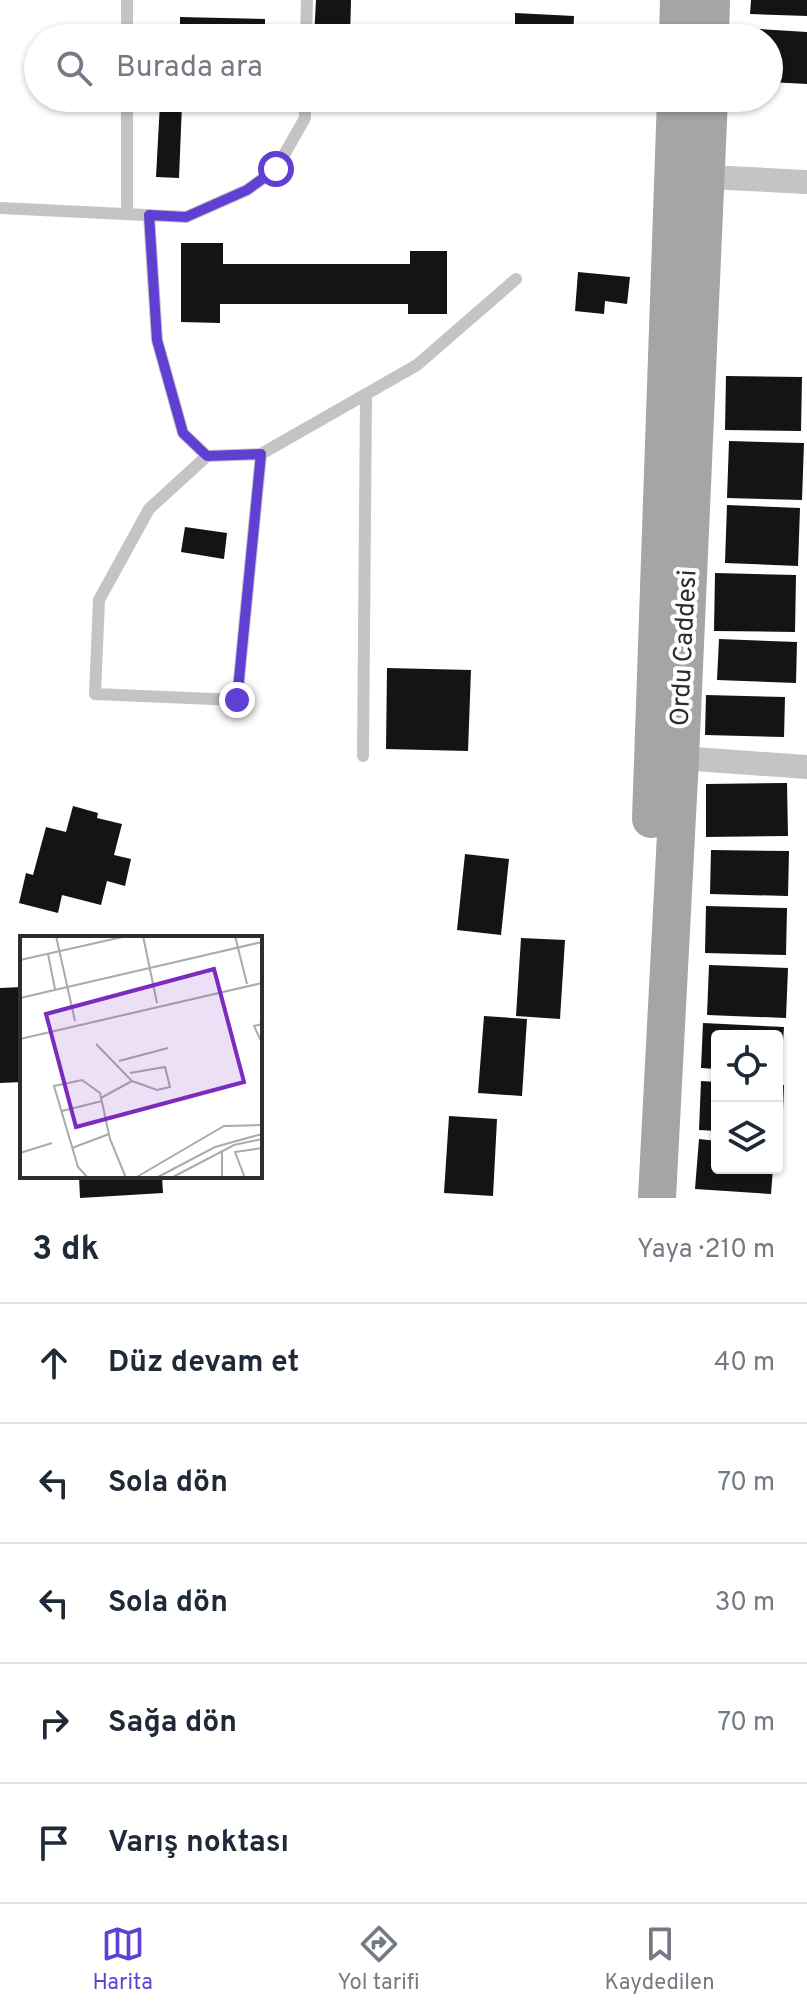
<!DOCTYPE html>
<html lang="tr">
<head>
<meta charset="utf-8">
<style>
  :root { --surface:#fff; --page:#f6f6f7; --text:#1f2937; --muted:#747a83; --line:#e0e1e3; --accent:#5f40d3 }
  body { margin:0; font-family:Overpass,sans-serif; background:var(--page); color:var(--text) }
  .controls { position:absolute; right:24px; bottom:24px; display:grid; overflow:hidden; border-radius:8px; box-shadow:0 2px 6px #0004 }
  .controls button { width:72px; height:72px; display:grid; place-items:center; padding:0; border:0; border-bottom:2px solid var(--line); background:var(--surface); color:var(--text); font:40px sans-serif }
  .stop { position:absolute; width:24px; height:24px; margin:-18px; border:6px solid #5f40d3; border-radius:50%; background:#fff }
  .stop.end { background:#5f40d3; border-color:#fff; box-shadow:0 2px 8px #0008 }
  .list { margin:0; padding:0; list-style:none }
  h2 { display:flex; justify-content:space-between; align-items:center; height:104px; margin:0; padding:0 32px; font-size:34px }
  h2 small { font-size:26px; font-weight:400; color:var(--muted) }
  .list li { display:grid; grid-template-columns:52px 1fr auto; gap:24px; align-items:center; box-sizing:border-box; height:120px; padding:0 32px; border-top:2px solid var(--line) }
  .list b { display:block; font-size:30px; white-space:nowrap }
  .list em { font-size:26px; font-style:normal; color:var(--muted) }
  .icon { flex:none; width:44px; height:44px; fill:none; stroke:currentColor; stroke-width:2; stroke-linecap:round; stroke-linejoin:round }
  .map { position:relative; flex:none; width:807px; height:1198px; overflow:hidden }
  .search { position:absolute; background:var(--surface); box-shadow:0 2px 6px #0004; left:24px; right:24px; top:24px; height:88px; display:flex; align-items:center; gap:20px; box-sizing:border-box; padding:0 28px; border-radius:44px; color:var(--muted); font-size:30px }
  .sheet { height:704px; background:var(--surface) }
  nav { display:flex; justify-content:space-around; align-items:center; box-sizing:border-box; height:112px; border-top:2px solid var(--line); background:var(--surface); font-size:22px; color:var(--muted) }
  nav a { display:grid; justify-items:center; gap:4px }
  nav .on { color:var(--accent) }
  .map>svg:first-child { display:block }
  .building { fill:#141414 }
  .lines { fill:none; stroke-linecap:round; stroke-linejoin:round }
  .service { stroke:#c4c4c4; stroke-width:12 }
  .minor { stroke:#c4c4c4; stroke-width:24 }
  .primary { stroke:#a5a5a5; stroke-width:38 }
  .route { stroke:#5f40d3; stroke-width:10 }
  .labels { text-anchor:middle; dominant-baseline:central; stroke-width:8; stroke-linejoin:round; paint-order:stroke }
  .street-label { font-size:26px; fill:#2d2d2d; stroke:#fff }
  .inset-road { fill:none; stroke:#ababab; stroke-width:2 }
  .view { fill:#7b2cbf; fill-opacity:0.15; stroke:#7b2cbf; stroke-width:4 }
  .inset-edge { fill:none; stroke:#2d2d2d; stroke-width:4 }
</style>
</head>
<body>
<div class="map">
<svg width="807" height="1198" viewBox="0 0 807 1198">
  <rect width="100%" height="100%" fill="#fff"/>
  <g class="building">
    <polygon points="316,0 351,0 350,38 314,38"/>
    <polygon points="751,0 807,0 807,16 750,14"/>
    <polygon points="515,13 574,16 573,38 491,38 491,25 515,26"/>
    <polygon points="180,17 265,19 265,38 180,38"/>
    <polygon points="743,28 807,32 807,84 769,82 769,38 743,38"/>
    <polygon points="160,103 182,104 179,178 156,177"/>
    <polygon points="181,243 223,243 223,264 410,264 410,251 447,251 447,314 408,314 408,304 220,304 220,323 181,322"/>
    <polygon points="578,272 630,277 627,304 605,301 604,314 575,311"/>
    <polygon points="726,376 802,377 801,431 725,430"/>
    <polygon points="729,441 804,443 802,500 727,498"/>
    <polygon points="727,505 800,508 798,566 725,563"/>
    <polygon points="185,527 227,533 224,559 181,552"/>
    <polygon points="715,573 796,575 795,632 714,631"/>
    <polygon points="719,639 797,642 796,683 717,680"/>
    <polygon points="387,668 471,670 468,751 386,749"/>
    <polygon points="706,695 785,697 784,737 705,735"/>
    <polygon points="787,783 788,836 706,837 706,784"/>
    <polygon points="73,806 98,813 97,818 122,824 114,855 131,859 125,886 107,881 101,905 62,895 58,913 19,903 26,873 33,875 46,827 66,832"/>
    <polygon points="711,850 789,851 788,896 710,894"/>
    <polygon points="465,854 509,859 501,935 457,930"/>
    <polygon points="706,906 787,908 786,955 705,953"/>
    <polygon points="521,938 565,940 560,1019 516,1016"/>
    <polygon points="709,965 788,968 786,1018 707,1015"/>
    <polygon points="22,987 22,1082 0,1083 0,988"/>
    <polygon points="484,1016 527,1019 522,1096 478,1093"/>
    <polygon points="703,1023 784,1027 781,1072 777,1072 777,1036 717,1036 717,1069 701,1068"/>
    <polygon points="701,1081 717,1082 717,1131 699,1130"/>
    <polygon points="777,1085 784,1085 782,1134 777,1134"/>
    <polygon points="449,1116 497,1119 493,1196 444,1193"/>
    <polygon points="699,1139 717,1141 717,1168 773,1168 771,1194 695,1189"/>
    <polygon points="79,1176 162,1176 163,1193 80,1198"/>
  </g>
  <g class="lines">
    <g class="service">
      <polyline points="127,38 127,0"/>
      <polyline points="306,38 307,0"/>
      <polyline points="0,208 186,217 247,190 276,169 305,118 305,98"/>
      <polyline points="127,214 127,98"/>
      <polyline points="149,215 157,340 183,433 207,456 261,454 417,365 516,279"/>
      <polyline points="207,456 149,509 99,600 95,694 237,700 261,454"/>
      <polyline points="363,756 366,394"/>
    </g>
    <g class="minor">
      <polyline points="707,177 807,182"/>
      <polyline points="680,758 807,767"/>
    </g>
    <g class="primary">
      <polyline points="678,38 679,0"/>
      <polyline points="710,38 711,0"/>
      <polyline points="651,819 676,98"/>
      <polyline points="657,1198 680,758 709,98"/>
    </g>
  </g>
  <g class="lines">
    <polyline class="route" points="237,700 261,454 207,456 183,433 157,340 149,215 186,217 247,190 276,169"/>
  </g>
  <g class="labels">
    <g class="street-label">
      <text transform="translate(685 648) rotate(-87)">Ordu Caddesi</text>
    </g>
  </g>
  <g transform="translate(20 936)">
    <rect width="242" height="242" fill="#fff"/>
    <path class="inset-road" d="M36,0l19,85M123,0l14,67M215,0l12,48M28,18l7,35M0,24l107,-24M0,62l242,-56M242,88l-8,2 8,17M0,103l242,-56M76,108l36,37 -31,17M99,125l49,-13M110,137l35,-6 5,20 -13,3 -25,-9M42,175l40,-10M52,212l37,-14M202,216v26M0,217l32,-10M68,242l-10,-11 -24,-81 28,-6 18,13 10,46 16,39M115,242l89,-52 38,-1M136,242l59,-31 47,-13M151,242l63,-33 28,-6M225,242l-10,-26 27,-4"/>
    <path class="view" d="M194,33l30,113 -168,45 -30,-113z"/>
    <rect width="242" height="242" class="inset-edge"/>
  </g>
</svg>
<div class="controls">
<button><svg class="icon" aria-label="locate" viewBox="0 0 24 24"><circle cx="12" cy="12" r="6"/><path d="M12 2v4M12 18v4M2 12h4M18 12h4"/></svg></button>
<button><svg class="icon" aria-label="layers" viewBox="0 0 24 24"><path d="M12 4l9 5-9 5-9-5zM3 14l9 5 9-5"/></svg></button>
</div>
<div class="stop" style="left:276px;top:169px"></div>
<div class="stop end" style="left:237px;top:700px"></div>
<div class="search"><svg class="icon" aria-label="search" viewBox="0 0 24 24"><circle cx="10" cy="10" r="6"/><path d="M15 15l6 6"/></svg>Burada ara</div>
</div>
<section class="sheet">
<h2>3 dk<small>Yaya · 210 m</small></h2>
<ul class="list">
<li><svg class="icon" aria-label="ahead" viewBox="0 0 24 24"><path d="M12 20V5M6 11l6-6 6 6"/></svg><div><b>Düz devam et</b></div><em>40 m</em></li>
<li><svg class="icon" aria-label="left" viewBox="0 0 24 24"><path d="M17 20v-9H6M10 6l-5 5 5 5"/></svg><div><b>Sola dön</b></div><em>70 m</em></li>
<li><svg class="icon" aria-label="left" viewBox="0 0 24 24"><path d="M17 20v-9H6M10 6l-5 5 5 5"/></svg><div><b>Sola dön</b></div><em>30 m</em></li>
<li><svg class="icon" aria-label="right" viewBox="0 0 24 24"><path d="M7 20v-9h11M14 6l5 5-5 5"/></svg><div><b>Sağa dön</b></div><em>70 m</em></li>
<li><svg class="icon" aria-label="arrive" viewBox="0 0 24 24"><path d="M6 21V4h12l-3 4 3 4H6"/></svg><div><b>Varış noktası</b></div></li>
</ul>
</section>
<nav>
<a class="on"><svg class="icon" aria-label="map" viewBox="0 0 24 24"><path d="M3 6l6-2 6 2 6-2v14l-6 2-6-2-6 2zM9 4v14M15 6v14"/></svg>Harita</a>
<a><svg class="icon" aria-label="directions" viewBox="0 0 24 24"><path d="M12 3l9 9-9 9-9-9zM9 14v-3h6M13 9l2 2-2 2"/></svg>Yol tarifi</a>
<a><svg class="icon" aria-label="saved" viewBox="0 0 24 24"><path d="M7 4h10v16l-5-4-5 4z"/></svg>Kaydedilen</a>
</nav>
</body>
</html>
